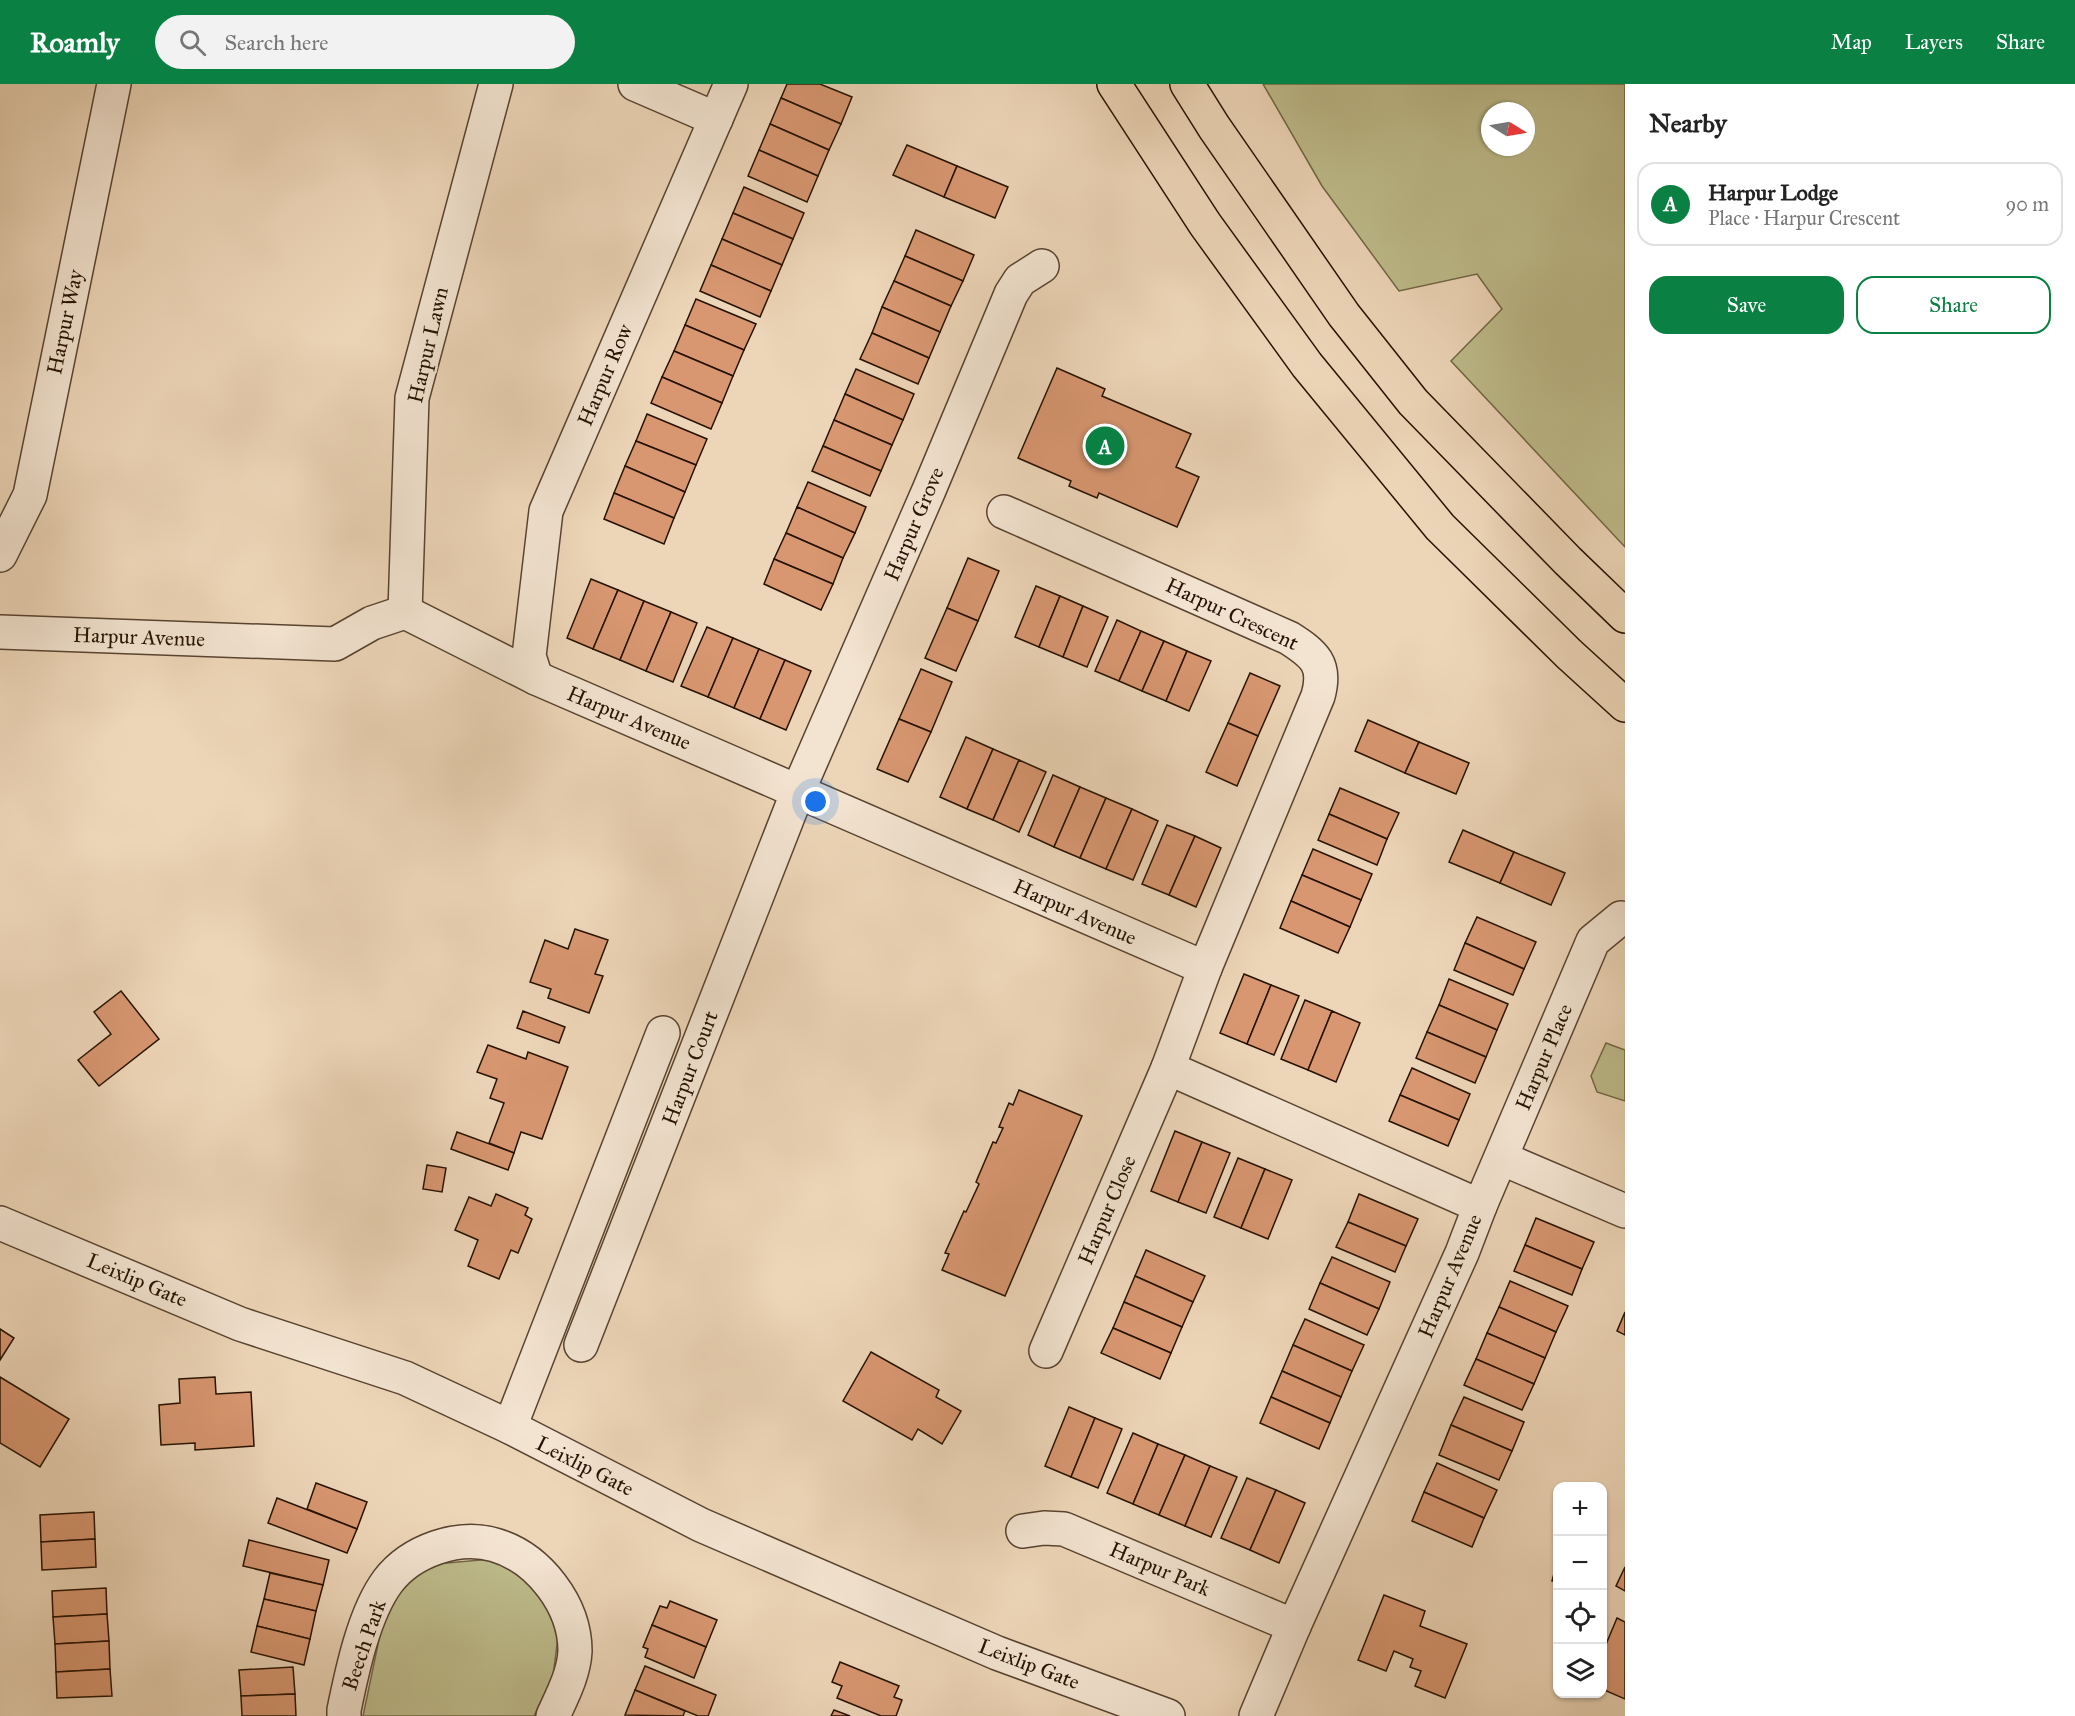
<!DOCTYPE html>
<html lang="en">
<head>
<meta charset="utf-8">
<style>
  :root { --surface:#fff; --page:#f2f2f2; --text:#222; --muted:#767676; --line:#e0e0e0; --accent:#0b8043 }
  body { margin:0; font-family:"IM FELL Great Primer",serif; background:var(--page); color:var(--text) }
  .controls { position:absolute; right:18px; bottom:18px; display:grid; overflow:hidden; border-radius:12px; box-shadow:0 2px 4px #0004 }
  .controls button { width:54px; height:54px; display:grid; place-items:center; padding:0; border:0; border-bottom:2px solid var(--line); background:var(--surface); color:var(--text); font:30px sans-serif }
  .compass { position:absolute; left:1481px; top:18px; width:54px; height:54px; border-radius:50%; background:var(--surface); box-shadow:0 2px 4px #0004; rotate:101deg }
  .you { position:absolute; left:816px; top:718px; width:21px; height:21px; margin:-15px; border:4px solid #fff; border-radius:50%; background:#1a73e8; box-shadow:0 0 0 9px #1a73e833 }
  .badge { display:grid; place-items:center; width:39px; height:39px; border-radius:50%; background:var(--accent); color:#fff; font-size:20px; font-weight:700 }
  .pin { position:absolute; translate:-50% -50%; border:3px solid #fff; box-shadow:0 2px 6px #0006 }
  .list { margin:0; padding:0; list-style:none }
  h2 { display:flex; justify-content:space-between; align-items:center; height:78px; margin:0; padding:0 24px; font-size:26px }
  h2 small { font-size:20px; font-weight:400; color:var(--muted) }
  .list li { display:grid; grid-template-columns:39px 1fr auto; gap:18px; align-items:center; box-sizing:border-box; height:84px; margin:0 12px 12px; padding:0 12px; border:2px solid var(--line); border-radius:18px }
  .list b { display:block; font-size:22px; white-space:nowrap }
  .list p { margin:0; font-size:20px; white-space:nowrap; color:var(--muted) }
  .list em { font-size:20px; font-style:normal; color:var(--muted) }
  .actions { display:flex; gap:12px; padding:18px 24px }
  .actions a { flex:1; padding:14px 0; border:2px solid var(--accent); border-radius:18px; text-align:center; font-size:21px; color:var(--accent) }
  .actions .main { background:var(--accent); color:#fff }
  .icon { flex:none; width:33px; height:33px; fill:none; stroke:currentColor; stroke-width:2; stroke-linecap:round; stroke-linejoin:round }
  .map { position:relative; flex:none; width:1625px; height:1632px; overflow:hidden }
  header { display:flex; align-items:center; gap:36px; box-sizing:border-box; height:84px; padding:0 30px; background:var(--accent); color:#fff }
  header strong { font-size:28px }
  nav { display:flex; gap:33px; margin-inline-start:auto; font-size:21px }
  .search { width:420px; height:54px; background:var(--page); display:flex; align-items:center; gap:15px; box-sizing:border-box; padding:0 21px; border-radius:33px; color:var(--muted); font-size:22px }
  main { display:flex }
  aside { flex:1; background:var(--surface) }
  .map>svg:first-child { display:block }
  .green { fill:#bebc8b; stroke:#726746; stroke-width:1.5; fill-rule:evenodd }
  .building { fill:#d89771; stroke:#261202; stroke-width:1.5 }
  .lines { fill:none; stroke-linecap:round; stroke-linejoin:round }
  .minor-casing { stroke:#584330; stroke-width:36 }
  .major-casing { stroke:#261202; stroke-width:36 }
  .minor { stroke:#f3e4d1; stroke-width:33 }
  .major { stroke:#edd6b8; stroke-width:33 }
  .labels { text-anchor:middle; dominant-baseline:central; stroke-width:5; stroke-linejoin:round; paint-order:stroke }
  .street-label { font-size:21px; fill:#261202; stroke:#f3e4d1 }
</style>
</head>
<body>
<header>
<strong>Roamly</strong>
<div class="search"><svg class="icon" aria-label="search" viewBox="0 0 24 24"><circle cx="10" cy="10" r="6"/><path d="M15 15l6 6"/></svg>Search here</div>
<nav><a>Map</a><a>Layers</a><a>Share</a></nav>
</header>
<main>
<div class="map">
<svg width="1625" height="1632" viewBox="0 0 1625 1632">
  <rect width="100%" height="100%" fill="#edd6b8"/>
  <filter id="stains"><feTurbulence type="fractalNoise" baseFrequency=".00333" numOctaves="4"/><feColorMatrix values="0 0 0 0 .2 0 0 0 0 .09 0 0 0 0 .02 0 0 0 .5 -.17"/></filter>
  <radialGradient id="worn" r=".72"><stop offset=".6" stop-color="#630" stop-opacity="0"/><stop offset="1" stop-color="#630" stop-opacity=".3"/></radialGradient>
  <g class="green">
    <path d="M1263,0h362v463l-174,-186 51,-52 -25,-35 -78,17 -77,-105zM1490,27h36v36h-36z"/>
    <polygon points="1606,959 1625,966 1625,1017 1597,1008 1591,992"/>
    <polygon points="492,1475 521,1492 547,1521 558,1553 553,1592 534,1632 363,1632 385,1527 403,1497 424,1481"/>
  </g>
  <g class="building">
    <polygon points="787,0 820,0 852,13 841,40 781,14"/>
    <polygon points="781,14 841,40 829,66 770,40"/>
    <polygon points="770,40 829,66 818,92 759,66"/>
    <polygon points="907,61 957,82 944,113 893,91"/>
    <polygon points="759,66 818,92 807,118 748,92"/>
    <polygon points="957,82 1008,103 995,134 944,113"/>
    <polygon points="744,103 804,129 793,155 733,129"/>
    <polygon points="733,129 793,155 782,181 722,155"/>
    <polygon points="916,146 974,171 963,197 905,172"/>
    <polygon points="722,155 782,181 771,207 711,181"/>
    <polygon points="905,172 963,197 951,222 894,197"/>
    <polygon points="711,181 771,207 760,233 700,207"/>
    <polygon points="894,197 951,222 940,248 882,223"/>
    <polygon points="696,215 756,240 744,266 685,241"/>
    <polygon points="882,223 940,248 929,274 872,249"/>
    <polygon points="685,241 744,266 733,292 674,267"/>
    <polygon points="872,249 929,274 918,300 860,275"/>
    <polygon points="674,267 733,292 722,319 662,293"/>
    <polygon points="1057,284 1105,305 1102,312 1191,350 1176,383 1199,393 1177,443 1099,409 1097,414 1069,402 1071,397 1018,374"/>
    <polygon points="856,285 914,310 903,336 845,310"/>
    <polygon points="662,293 722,319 711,345 651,319"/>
    <polygon points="845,310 903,336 892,361 834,336"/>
    <polygon points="647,330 707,355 696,381 636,357"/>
    <polygon points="834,336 892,361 881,387 823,362"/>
    <polygon points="636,357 696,381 685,408 625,382"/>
    <polygon points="823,362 881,387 870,412 812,387"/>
    <polygon points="625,382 685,408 674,434 614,409"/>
    <polygon points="808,398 866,423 855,449 797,423"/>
    <polygon points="614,409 674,434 664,460 604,435"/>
    <polygon points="797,423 855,449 843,474 786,449"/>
    <polygon points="786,449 843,474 833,500 774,475"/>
    <polygon points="968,474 999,487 978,537 947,524"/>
    <polygon points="774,475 833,500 821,526 764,500"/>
    <polygon points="591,495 618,506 593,565 567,554"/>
    <polygon points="1036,502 1060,512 1039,563 1015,553"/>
    <polygon points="618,506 644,517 620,576 593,565"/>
    <polygon points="1060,512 1083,522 1063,573 1039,563"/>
    <polygon points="644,517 671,528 646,587 620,576"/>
    <polygon points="1083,522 1108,533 1087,583 1063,573"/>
    <polygon points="947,524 978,537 956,587 925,574"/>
    <polygon points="671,528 697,539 673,598 646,587"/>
    <polygon points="1117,536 1141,547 1119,597 1095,587"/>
    <polygon points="707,543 733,554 708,613 681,602"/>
    <polygon points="1141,547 1164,557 1142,607 1119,597"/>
    <polygon points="733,554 759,565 734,624 708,613"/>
    <polygon points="1164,557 1187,567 1166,617 1142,607"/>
    <polygon points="759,565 785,576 760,635 734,624"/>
    <polygon points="1187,567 1211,577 1189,627 1166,617"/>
    <polygon points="785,576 811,587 786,646 760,635"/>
    <polygon points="921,585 952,598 931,648 899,635"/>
    <polygon points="1250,589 1280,602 1258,652 1228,639"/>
    <polygon points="899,635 931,648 908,698 877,685"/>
    <polygon points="1368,636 1419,658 1405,689 1355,667"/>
    <polygon points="1228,639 1258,652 1237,702 1206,688"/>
    <polygon points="966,653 993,665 967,725 940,713"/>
    <polygon points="1419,658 1469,679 1456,710 1405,689"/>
    <polygon points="993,665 1019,676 993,736 967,725"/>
    <polygon points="1019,676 1046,688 1019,748 993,736"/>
    <polygon points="1053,691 1080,703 1054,763 1028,751"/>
    <polygon points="1080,703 1106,714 1080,774 1054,763"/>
    <polygon points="1340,704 1399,729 1387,755 1329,730"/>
    <polygon points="1106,714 1132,725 1106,785 1080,774"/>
    <polygon points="1132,725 1158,737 1133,796 1106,785"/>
    <polygon points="1329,730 1387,755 1377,781 1318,756"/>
    <polygon points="1167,741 1195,752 1169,811 1142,800"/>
    <polygon points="1463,746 1514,768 1500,799 1449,778"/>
    <polygon points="1195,752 1221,764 1196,823 1169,811"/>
    <polygon points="1313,765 1372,790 1361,816 1302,791"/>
    <polygon points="1514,768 1565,789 1551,821 1500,799"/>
    <polygon points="1302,791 1361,816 1350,843 1291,817"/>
    <polygon points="1291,817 1350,843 1338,869 1280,844"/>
    <polygon points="1477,833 1536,858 1524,885 1465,859"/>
    <polygon points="575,845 608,856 595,890 603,892 589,929 548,914 551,905 530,898 545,856 568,865"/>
    <polygon points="1465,859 1524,885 1513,911 1454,886"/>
    <polygon points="1244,890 1271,901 1247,960 1220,949"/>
    <polygon points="1449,895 1508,920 1497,946 1439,921"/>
    <polygon points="1271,901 1299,912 1274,971 1247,960"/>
    <polygon points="121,907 159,955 99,1002 78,976 111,950 94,928"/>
    <polygon points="1305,916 1332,927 1308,986 1281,975"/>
    <polygon points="1439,921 1497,946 1486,973 1427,948"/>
    <polygon points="523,927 565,943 559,959 517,944"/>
    <polygon points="1332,927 1360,939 1336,998 1308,986"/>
    <polygon points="1427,948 1486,973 1475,999 1416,974"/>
    <polygon points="488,961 526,975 528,968 568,983 542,1055 521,1048 514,1069 489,1059 504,1019 490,1014 497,995 477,988"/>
    <polygon points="1412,984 1470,1010 1459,1036 1400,1011"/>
    <polygon points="1019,1006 1082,1032 1005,1212 942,1186 949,1170 945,1169 964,1127 966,1128 979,1100 976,1098 993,1058 996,1059 1003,1044 999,1043 1009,1019 1013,1021"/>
    <polygon points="1400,1011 1459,1036 1448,1062 1389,1037"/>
    <polygon points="1175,1047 1202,1058 1178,1118 1151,1107"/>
    <polygon points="457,1048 514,1069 508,1086 451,1065"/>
    <polygon points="1202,1058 1230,1069 1206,1129 1178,1118"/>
    <polygon points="1238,1074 1265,1085 1241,1144 1214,1133"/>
    <polygon points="427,1081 446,1084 442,1108 423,1105"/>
    <polygon points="1265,1085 1292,1096 1268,1155 1241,1144"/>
    <polygon points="496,1110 528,1124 525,1131 532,1135 518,1169 511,1166 499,1195 468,1182 478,1156 455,1146 469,1113 491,1122"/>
    <polygon points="1359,1110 1418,1135 1406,1162 1348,1138"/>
    <polygon points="1536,1134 1594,1158 1582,1185 1525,1161"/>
    <polygon points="1348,1138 1406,1162 1395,1188 1336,1163"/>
    <polygon points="1525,1161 1582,1185 1572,1211 1514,1187"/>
    <polygon points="1146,1166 1205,1192 1193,1218 1135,1192"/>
    <polygon points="1332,1173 1390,1198 1379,1225 1320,1199"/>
    <polygon points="1135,1192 1193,1218 1182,1243 1124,1218"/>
    <polygon points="1510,1197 1568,1222 1556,1248 1499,1223"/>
    <polygon points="1320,1199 1379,1225 1367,1251 1309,1225"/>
    <polygon points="1124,1218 1182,1243 1171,1269 1113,1244"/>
    <polygon points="1499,1223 1556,1248 1545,1274 1487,1249"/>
    <polygon points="1625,1228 1625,1251 1617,1247"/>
    <polygon points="1305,1235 1364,1261 1352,1287 1293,1261"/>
    <polygon points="1113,1244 1171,1269 1160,1295 1101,1269"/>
    <polygon points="0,1245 14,1254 0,1276"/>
    <polygon points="1487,1249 1545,1274 1534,1300 1476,1275"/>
    <polygon points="1293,1261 1352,1287 1341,1313 1282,1287"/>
    <polygon points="871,1268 939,1306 936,1313 961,1327 942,1360 918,1345 912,1356 843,1317"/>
    <polygon points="1476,1275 1534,1300 1522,1326 1464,1301"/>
    <polygon points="1282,1287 1341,1313 1330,1339 1271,1313"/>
    <polygon points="0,1293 69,1335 40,1383 0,1359"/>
    <polygon points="215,1293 216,1310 251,1308 254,1362 195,1366 195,1359 161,1361 159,1321 180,1319 179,1295"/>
    <polygon points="1271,1313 1330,1339 1319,1365 1260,1339"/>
    <polygon points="1464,1313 1524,1338 1512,1367 1451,1341"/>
    <polygon points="1069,1323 1095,1334 1071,1393 1045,1382"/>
    <polygon points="1095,1334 1122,1345 1098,1404 1071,1393"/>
    <polygon points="1451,1341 1512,1367 1499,1396 1439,1371"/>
    <polygon points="1133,1349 1158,1360 1133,1420 1107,1409"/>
    <polygon points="1158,1360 1185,1371 1159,1431 1133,1420"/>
    <polygon points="1185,1371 1210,1382 1185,1442 1159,1431"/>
    <polygon points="1437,1379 1497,1406 1484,1434 1424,1408"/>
    <polygon points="1210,1382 1237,1393 1211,1453 1185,1442"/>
    <polygon points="1247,1394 1276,1406 1250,1466 1221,1454"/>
    <polygon points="316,1399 367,1418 357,1445 307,1425"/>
    <polygon points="1276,1406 1305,1419 1279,1479 1250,1466"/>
    <polygon points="1424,1408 1484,1434 1472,1463 1412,1437"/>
    <polygon points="277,1414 357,1445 347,1469 268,1439"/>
    <polygon points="94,1428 95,1455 41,1458 40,1431"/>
    <polygon points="95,1455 96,1483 42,1486 41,1458"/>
    <polygon points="249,1456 329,1476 323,1501 243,1482"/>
    <polygon points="1558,1475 1558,1498 1552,1497"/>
    <polygon points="1625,1483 1625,1507 1616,1502"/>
    <polygon points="270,1489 323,1501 316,1527 264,1515"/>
    <polygon points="106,1504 107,1530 53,1533 52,1507"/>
    <polygon points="1384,1511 1425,1527 1420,1542 1467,1560 1445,1614 1415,1602 1421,1587 1410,1583 1413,1575 1394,1567 1386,1587 1358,1576"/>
    <polygon points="264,1515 316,1527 310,1555 257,1542"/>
    <polygon points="670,1517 717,1536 706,1563 652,1541 660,1522 667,1524"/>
    <polygon points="107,1530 109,1557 55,1560 53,1533"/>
    <polygon points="1617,1534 1625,1538 1625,1615 1602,1605 1602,1570"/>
    <polygon points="652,1541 706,1563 694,1594 645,1573 648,1565 643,1563"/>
    <polygon points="257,1542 310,1555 304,1581 251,1568"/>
    <polygon points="109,1557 110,1585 56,1588 55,1560"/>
    <polygon points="840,1578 899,1602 894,1613 902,1616 896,1632 881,1632 837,1614 842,1602 832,1598"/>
    <polygon points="645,1582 716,1611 708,1632 698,1632 635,1606"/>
    <polygon points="293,1583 295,1610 241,1612 239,1586"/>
    <polygon points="110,1585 112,1612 57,1614 56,1588"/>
    <polygon points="635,1606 685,1627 683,1632 625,1631"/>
    <polygon points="295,1610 296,1632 242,1632 241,1612"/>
    <polygon points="834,1626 850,1632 831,1632"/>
  </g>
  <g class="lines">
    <defs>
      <g id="minor">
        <polyline points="635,0 716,35"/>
        <path d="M1004,428l285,126c25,16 38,26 29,58l-113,272"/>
        <polyline points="0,471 30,411 114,0"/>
        <polyline points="405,528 412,314 496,0"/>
        <polyline points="0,548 335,560 372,539 405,528 536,594 1205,884 1168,984 1480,1122 1462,1169 1294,1542 1256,1632"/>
        <polyline points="536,594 529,572 546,427 731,0"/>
        <polyline points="1501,1074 1625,1127"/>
        <polyline points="1480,1122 1593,857 1621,834"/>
        <polyline points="0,1139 240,1240 405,1294 510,1343 701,1441 997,1569 1168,1632"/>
        <polyline points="581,1261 798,707 929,406 1011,210 1020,196 1042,182"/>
        <polyline points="1046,1267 1168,984"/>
        <polyline points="510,1343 663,949"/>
        <polyline points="1023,1447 1044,1444 1064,1445 1294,1542"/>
        <path d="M344,1632v-6c8,-39 20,-97 44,-129 23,-30 70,-47 107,-36 44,13 80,60 80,106 -1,23 -13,45 -22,65"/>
      </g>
      <g id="major">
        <polyline points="1114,0 1205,140 1307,281 1440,443 1569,570 1625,621"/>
        <polyline points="1187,0 1214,43 1344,231 1413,318 1568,477 1625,532"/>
      </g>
    </defs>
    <use href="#minor" class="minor-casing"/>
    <use href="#major" class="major-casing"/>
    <use href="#minor" class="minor"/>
    <use href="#major" class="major"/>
  </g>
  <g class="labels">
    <g class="street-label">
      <text transform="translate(65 238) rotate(-78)">Harpur Way</text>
      <text transform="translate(428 261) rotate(-77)">Harpur Lawn</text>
      <text transform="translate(605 291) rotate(-67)">Harpur Row</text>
      <text transform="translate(914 440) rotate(-67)">Harpur Grove</text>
      <text transform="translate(1232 530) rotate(25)">Harpur Crescent</text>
      <text transform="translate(139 553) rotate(2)">Harpur Avenue</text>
      <text transform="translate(629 634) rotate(23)">Harpur Avenue</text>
      <text transform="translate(1075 828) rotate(24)">Harpur Avenue</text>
      <text transform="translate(1544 973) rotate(-67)">Harpur Place</text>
      <text transform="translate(690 984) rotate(-69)">Harpur Court</text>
      <text transform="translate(1107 1126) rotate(-67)">Harpur Close</text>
      <text transform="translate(1450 1192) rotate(-67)">Harpur Avenue</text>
      <text transform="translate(137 1196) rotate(23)">Leixlip Gate</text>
      <text transform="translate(585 1382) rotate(27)">Leixlip Gate</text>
      <text transform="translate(1160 1485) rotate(23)">Harpur Park</text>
      <text transform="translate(364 1561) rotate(-71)">Beech Park</text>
      <text transform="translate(1029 1580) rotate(21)">Leixlip Gate</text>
    </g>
  </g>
  <rect width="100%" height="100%" filter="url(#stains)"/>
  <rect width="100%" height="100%" fill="url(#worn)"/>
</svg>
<div class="controls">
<button>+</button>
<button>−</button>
<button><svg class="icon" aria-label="locate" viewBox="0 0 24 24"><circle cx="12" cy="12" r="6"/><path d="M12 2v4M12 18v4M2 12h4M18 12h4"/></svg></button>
<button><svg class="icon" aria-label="layers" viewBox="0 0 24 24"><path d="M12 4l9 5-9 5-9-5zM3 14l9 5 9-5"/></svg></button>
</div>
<svg class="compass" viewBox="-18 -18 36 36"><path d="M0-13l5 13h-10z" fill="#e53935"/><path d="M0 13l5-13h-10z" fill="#767676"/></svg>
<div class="you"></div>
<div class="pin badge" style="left:1105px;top:362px">A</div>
</div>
<aside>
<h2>Nearby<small></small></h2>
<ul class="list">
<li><span class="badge">A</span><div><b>Harpur Lodge</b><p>Place · Harpur Crescent</p></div><em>90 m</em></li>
</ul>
<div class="actions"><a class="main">Save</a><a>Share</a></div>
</aside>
</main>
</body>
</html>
